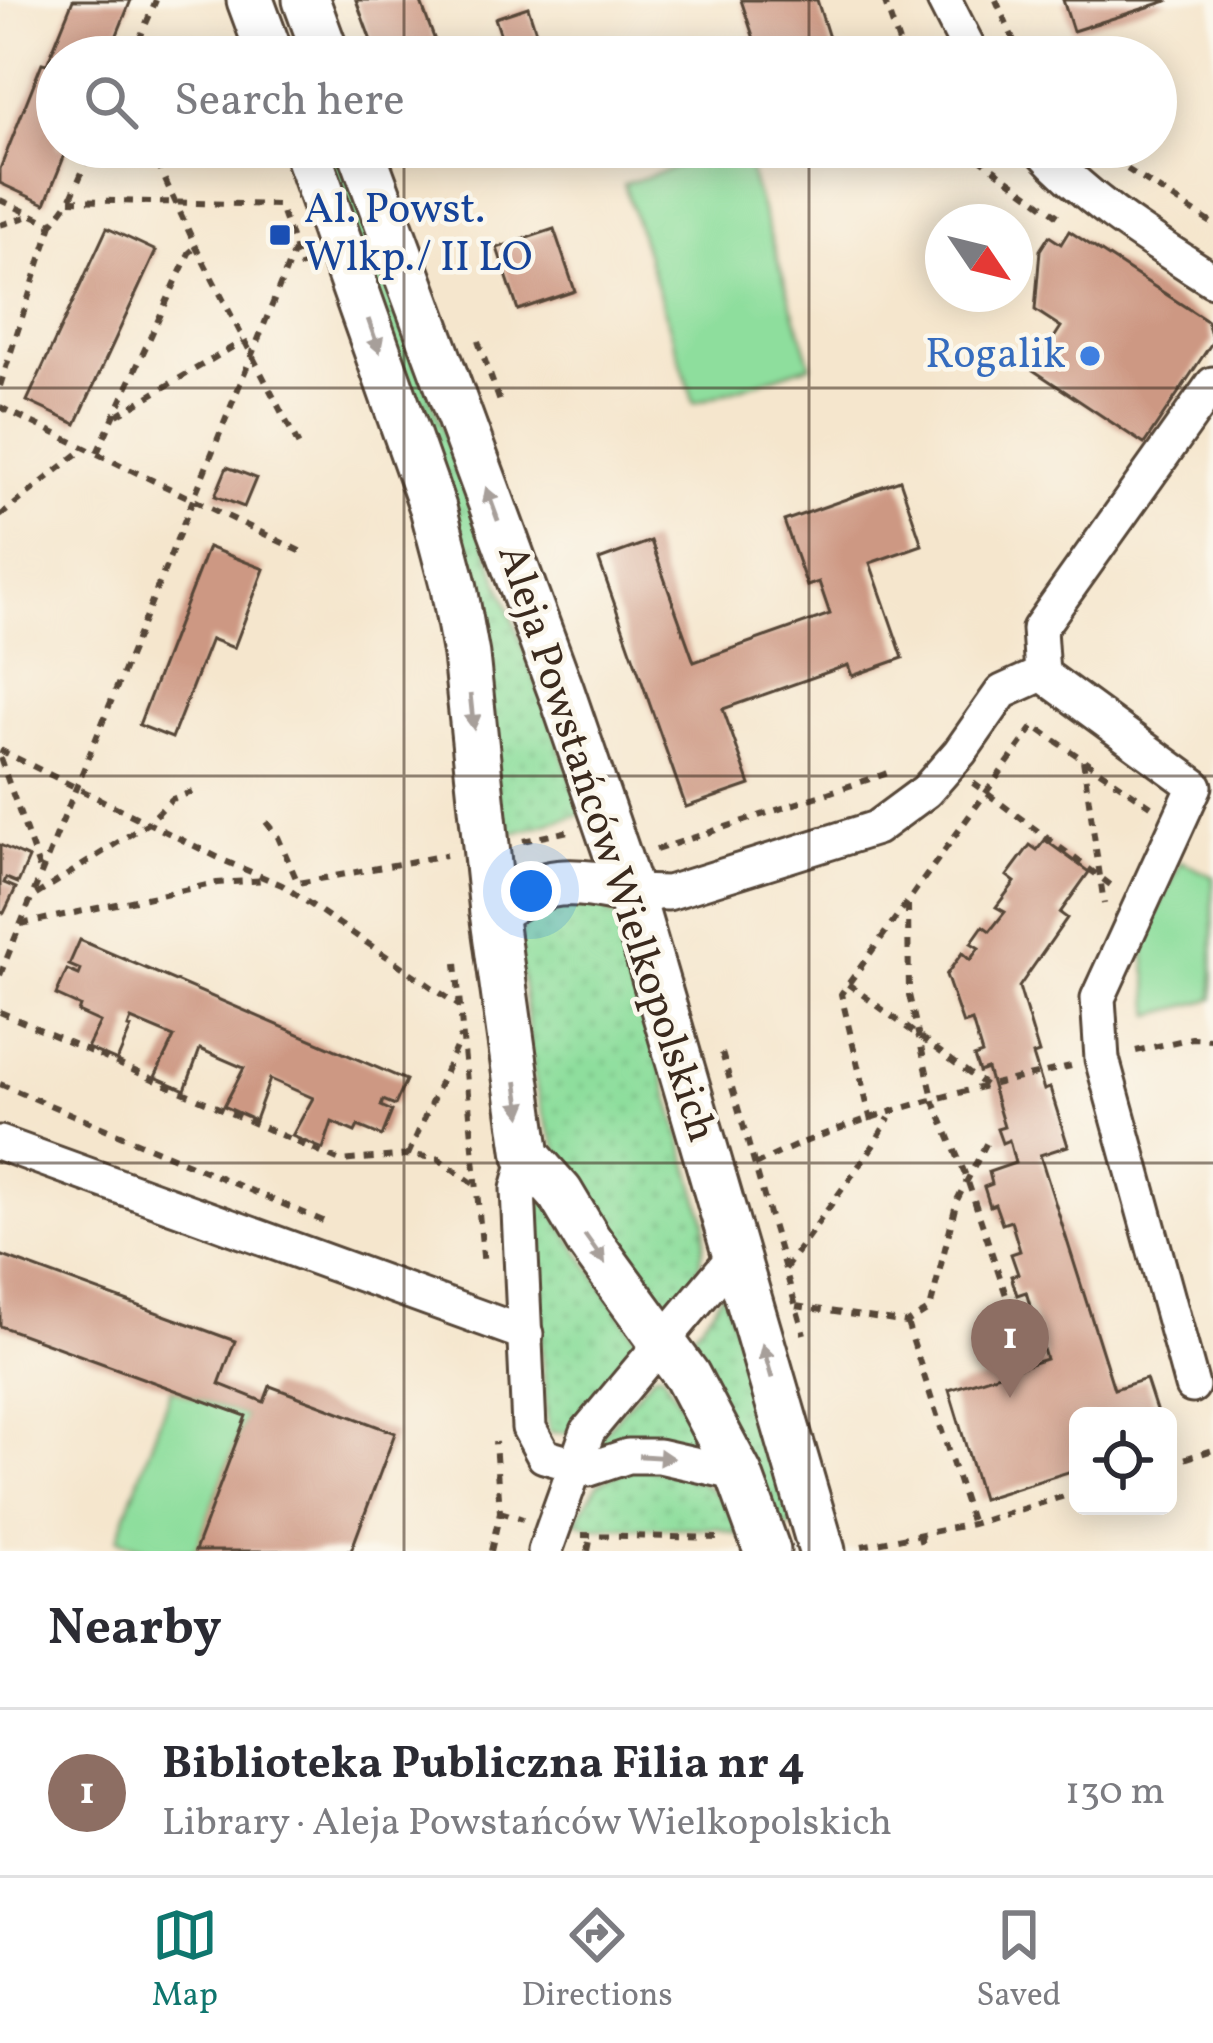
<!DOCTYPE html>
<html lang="en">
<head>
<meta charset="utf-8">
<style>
  :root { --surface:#fff; --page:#f2f2f3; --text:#2b2b33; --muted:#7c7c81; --line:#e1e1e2; --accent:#0f766e }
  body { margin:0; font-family:Vollkorn,serif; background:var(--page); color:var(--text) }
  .controls { position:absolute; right:36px; bottom:36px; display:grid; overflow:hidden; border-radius:18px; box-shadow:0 6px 30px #0003 }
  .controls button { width:108px; height:108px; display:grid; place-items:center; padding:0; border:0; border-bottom:3px solid var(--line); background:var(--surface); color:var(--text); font:60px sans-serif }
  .compass { position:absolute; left:925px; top:204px; width:108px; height:108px; border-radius:50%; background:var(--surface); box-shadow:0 6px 30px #0003; rotate:125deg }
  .you { position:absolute; left:531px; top:891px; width:42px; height:42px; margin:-30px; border:9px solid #fff; border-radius:50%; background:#1a73e8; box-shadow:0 0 0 18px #1a73e833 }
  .badge { display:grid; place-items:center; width:78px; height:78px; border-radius:50%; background:var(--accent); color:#fff; font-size:39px; font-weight:700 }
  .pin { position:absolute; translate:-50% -99px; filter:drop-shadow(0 3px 6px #0008) }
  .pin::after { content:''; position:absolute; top:63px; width:42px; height:36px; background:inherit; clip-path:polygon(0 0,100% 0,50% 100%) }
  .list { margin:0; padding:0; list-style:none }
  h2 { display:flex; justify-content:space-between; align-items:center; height:156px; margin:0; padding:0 48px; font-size:51px }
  h2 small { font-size:39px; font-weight:400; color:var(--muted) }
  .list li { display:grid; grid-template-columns:78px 1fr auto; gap:36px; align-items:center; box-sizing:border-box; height:168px; padding:0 48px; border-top:3px solid var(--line) }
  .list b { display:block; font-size:45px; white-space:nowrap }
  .list p { margin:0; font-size:39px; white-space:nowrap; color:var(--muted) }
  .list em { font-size:39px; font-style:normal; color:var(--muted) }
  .icon { flex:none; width:66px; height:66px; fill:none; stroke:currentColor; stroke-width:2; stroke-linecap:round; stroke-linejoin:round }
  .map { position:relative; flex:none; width:1213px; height:1551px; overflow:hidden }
  .search { position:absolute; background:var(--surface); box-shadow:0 6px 30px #0003; left:36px; right:36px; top:36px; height:132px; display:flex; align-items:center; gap:30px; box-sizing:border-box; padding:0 42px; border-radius:66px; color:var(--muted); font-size:45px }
  .sheet { height:324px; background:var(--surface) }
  nav { display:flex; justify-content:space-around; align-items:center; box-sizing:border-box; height:168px; border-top:3px solid var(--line); background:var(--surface); font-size:33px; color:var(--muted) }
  nav a { display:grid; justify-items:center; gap:6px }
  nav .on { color:var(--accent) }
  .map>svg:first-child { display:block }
  .grass { fill:url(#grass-dots); stroke:#64845e; stroke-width:3 }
  .green { fill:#8ede9d; stroke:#64845e; stroke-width:3 }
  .building { fill:#cd9883 }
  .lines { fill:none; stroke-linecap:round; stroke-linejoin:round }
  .minor-casing { stroke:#574638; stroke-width:39 }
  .secondary-casing { stroke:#574638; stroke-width:51 }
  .path { stroke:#574638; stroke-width:6; stroke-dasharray:9 9; stroke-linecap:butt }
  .minor { stroke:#fff; stroke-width:33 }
  .secondary { stroke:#fff; stroke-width:45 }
  .oneway { fill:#a79f9a }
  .grid { fill:none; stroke:#3b2a1e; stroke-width:3; stroke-opacity:0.55 }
  .transit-dot { fill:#1a4fb4; stroke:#fbf7ec; stroke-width:4.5 }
  .shop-dot { fill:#3f7fe0; stroke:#fbf7ec; stroke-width:4.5 }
  .labels { text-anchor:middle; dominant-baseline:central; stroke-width:9; stroke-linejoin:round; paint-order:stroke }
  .transit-label { font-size:42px; fill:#164399; stroke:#fbf7ec; text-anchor:start }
  .shop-label { font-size:42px; fill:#366cbe; stroke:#fbf7ec; text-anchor:end }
  .street-label { font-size:42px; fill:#3b2a1e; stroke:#fbf7ec }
</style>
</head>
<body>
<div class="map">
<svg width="1213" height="1551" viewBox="0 0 1213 1551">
  <defs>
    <pattern id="grass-dots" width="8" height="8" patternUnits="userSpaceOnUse" patternTransform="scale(3)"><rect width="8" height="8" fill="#8ede9d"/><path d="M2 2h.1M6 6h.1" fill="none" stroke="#7bbf87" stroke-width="1.8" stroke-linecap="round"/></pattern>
  </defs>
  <rect width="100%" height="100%" fill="#fbf7ec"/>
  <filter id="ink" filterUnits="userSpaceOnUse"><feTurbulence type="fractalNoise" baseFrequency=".00833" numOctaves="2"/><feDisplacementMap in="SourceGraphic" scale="24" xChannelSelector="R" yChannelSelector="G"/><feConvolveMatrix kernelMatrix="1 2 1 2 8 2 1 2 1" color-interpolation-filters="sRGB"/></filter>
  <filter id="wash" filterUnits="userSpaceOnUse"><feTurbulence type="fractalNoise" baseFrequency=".004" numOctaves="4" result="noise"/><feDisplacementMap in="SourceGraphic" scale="48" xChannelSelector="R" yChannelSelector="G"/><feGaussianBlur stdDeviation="2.7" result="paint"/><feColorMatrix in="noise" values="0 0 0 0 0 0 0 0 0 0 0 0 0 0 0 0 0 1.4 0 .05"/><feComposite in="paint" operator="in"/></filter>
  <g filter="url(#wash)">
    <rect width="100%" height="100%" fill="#f5e6cd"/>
    <g class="grass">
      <polygon points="325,147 339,147 584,813 507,835"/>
      <path d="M550,900l54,7 14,15 87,299c1,41 -11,63 -37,94 -49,-65 -112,-143 -131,-224 -7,-30 -8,-62 -12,-93 -5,-45 -18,-68 25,-98z"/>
      <polygon points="536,1187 641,1345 568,1433 549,1432 547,1420 530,1193"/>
      <polygon points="723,1290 793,1525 781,1528 686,1341 713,1309"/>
      <path d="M655,1373h7l46,79c-41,-17 -73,-9 -115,1l12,-22z"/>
      <path d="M635,1466c60,12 80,10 107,70l-25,-8 -127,-1 -15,-6 24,-38z"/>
    </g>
    <g class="green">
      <polygon points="742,147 811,365 694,403 624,184"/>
      <polygon points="1181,861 1213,877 1213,999 1152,1015 1143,939"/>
      <polygon points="171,1389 246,1416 195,1551 150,1551 117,1539"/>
    </g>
    <g id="blocks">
      <g class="building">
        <polygon points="73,0 131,0 108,57 57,57 57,147 68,147 45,204 0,183 0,169 42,63 47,64"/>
        <polygon points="356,0 420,0 441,57 377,57"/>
        <polygon points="741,0 817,0 835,57 760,57"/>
        <polygon points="1063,0 1166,0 1167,1 1073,31"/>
        <polygon points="528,7 544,57 508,57 495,18"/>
        <polygon points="107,228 156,251 76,424 27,401"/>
        <polygon points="554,229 575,291 518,310 497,248"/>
        <polygon points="1069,231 1207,321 1213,341 1144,444 1033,370 1061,327 1035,310 1040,250 1049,236 1061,244"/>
        <polygon points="227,467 256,478 244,507 215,496"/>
        <polygon points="900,480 922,545 870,563 903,658 852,676 848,665 723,709 750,785 686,807 599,560 651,541 694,662 830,614 819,582 807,586 784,521"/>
        <polygon points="208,547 264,569 234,648 211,639 172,738 139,725"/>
        <polygon points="1045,840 1089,872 1060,913 1067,918 1019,987 1039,1053 1033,1055 1044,1090 1050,1088 1068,1146 1040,1155 1114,1389 1146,1379 1158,1416 1078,1416 1078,1469 982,1499 949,1390 1046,1359 1026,1292 1017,1295 1011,1276 1018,1274 1011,1254 1020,1251 1011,1221 1002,1224 995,1204 990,1206 984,1187 992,1184 989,1172 1015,1163 1009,1140 1002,1143 997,1129 1004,1127 987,1069 979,1072 974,1057 982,1054 972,1021 963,1024 946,975 962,953 970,960 979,948 971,943 983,926 990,931 1005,912 996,907 1015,882 1007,876 1030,845 1037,850"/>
        <polygon points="0,845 29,858 18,883 6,878 4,883 16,888 4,913 0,912"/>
        <polygon points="80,940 406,1080 395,1105 383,1100 381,1106 392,1111 382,1136 358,1126 355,1132 332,1122 323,1149 292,1136 313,1098 270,1079 255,1120 224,1106 244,1068 200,1049 185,1090 155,1077 174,1037 131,1019 128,1027 131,1028 117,1061 87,1048 100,1022 78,1012 80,1006 56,995 67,970 79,975 81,970 69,965"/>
        <polygon points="0,1255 235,1341 219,1384 264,1402 270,1386 395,1433 351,1551 195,1551 246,1416 0,1326"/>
      </g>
    </g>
  </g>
  <g filter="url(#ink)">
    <use href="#blocks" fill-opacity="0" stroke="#574638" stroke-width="3"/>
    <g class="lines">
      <defs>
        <g id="minor">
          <polyline points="944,0 973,57"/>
          <path d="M1039,147c49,55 112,93 174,133"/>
          <polyline points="630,892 668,893 876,828 926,791 960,752 1002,692 1042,674"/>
          <polyline points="0,1143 526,1334"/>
          <polyline points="527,1156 518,1189 529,1428 544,1456 589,1469 628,1456 659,1456 739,1474"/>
          <polyline points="1192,1386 1102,1059 1098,998 1195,786 1042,674 1039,629 1213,384"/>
          <polyline points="545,1551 588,1431 736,1254"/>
        </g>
        <g id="secondary">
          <polyline points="250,0 271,57"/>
          <polyline points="306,0 327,57"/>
          <polyline points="305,147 433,508 454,588 466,655 493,912 527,1156 560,1193 588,1240 687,1376 739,1474 767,1551"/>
          <polyline points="360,147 561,691 630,892 822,1551"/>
          <path d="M493,912c51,-36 79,-34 137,-20"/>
        </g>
      </defs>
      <use href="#minor" class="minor-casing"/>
      <use href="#secondary" class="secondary-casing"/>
      <g class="path">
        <polyline points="884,0 904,57"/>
        <polyline points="996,0 1021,57"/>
        <polyline points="132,57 156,0"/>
        <polyline points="150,147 196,247 299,446"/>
        <polyline points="964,147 1058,216"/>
        <polyline points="1099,147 1116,162 1213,224"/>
        <polyline points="0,200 52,224 70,200 93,147"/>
        <polyline points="70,200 280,205"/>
        <polyline points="282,213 302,268"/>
        <polyline points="0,225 30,216"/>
        <polyline points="478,341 500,402"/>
        <polyline points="0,386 52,224"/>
        <polyline points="0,407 304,553"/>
        <polyline points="117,415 243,341"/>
        <polyline points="97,453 189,253 196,247"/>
        <polyline points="0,516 86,447"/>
        <polyline points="0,750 225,861 282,885 461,1007"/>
        <polyline points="0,758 41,873"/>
        <polyline points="1083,760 1104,904"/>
        <polyline points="973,783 1112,886"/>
        <polyline points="266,822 278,837 298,883 446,855"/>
        <polyline points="523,841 569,831"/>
        <polyline points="656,850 888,773"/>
        <polyline points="36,895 148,823 172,799 192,792"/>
        <polyline points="908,905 909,995 934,1102 966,1176 1022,1343"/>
        <polyline points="21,924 217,883 266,880"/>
        <polyline points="456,963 484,1267"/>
        <polyline points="0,975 294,251"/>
        <polyline points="848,984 985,1085"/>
        <polyline points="0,1012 340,1161 408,1155 437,1158 477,1186"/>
        <polyline points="1136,1051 1192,1038 1213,1039"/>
        <polyline points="722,1053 804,1334"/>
        <polyline points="0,1084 323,1221"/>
        <polyline points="871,1121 841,994 1034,726 1151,806"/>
        <polyline points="408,1155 461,1036"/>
        <path d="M755,1165c94,-49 213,-75 316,-99"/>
        <polyline points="785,1269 873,1146 889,1118"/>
        <polyline points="796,1306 907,1323 930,1309 957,1200 988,1140"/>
        <polyline points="907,1323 972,1524"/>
        <polyline points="1168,1464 1213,1450"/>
        <polyline points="500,1512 523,1519"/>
        <polyline points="919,1534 924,1551"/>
        <polyline points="582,1535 719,1538"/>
        <polyline points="862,1546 972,1524 1078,1492"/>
        <polyline points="491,1551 500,1512 495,1442"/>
        <polyline points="588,1551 591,1536"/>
      </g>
      <use href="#minor" class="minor"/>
      <use href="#secondary" class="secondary"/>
    </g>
    <defs><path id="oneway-solid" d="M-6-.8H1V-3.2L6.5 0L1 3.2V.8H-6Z" transform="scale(3)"/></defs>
    <g class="oneway">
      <use href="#oneway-solid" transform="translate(374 336) rotate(71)"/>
      <use href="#oneway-solid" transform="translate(492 504) rotate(-110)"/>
      <use href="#oneway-solid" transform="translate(472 712) rotate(84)"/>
      <use href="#oneway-solid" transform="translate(519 1099) rotate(82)"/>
      <use href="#oneway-solid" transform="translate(595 1249) rotate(55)"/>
      <use href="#oneway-solid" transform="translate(767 1361) rotate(-106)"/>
      <use href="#oneway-solid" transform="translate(656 1457) rotate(4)"/>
    </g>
  </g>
  <path class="grid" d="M404,0v57M809,0v57M404,147v1404M809,147v1404M0,388h1213M0,776h1213M0,1163h1213"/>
  <rect class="transit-dot" x="268" y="223" width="24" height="24" rx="6"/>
  <circle class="shop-dot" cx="1090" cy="356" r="12"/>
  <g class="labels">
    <g class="transit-label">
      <text x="304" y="211">Al. Powst.<tspan x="304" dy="48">Wlkp./ II LO</tspan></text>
    </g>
    <g class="shop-label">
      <text x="1066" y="356">Rogalik</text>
    </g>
    <g class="street-label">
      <text transform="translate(605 844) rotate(72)">Aleja Powstańców Wielkopolskich</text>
    </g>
  </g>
</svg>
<div class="controls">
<button><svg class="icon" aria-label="locate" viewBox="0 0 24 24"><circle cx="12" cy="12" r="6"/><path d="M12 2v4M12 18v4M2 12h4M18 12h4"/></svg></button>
</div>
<svg class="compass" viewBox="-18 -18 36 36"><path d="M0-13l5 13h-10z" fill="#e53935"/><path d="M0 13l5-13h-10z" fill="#7c7c81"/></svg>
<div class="you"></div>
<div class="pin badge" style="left:1010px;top:1398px;background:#8d6e63">1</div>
<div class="search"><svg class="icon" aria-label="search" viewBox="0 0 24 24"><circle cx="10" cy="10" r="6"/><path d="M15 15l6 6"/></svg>Search here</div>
</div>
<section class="sheet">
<h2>Nearby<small></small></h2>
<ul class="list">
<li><span class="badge" style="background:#8d6e63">1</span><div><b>Biblioteka Publiczna Filia nr 4</b><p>Library · Aleja Powstańców Wielkopolskich</p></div><em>130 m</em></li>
</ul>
</section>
<nav>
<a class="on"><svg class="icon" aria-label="map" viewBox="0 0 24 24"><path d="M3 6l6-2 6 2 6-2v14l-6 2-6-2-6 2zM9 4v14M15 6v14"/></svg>Map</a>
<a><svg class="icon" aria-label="directions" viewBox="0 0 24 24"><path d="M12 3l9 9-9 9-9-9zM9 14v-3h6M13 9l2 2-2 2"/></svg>Directions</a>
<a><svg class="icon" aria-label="saved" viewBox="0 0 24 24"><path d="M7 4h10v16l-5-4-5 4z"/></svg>Saved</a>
</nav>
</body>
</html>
